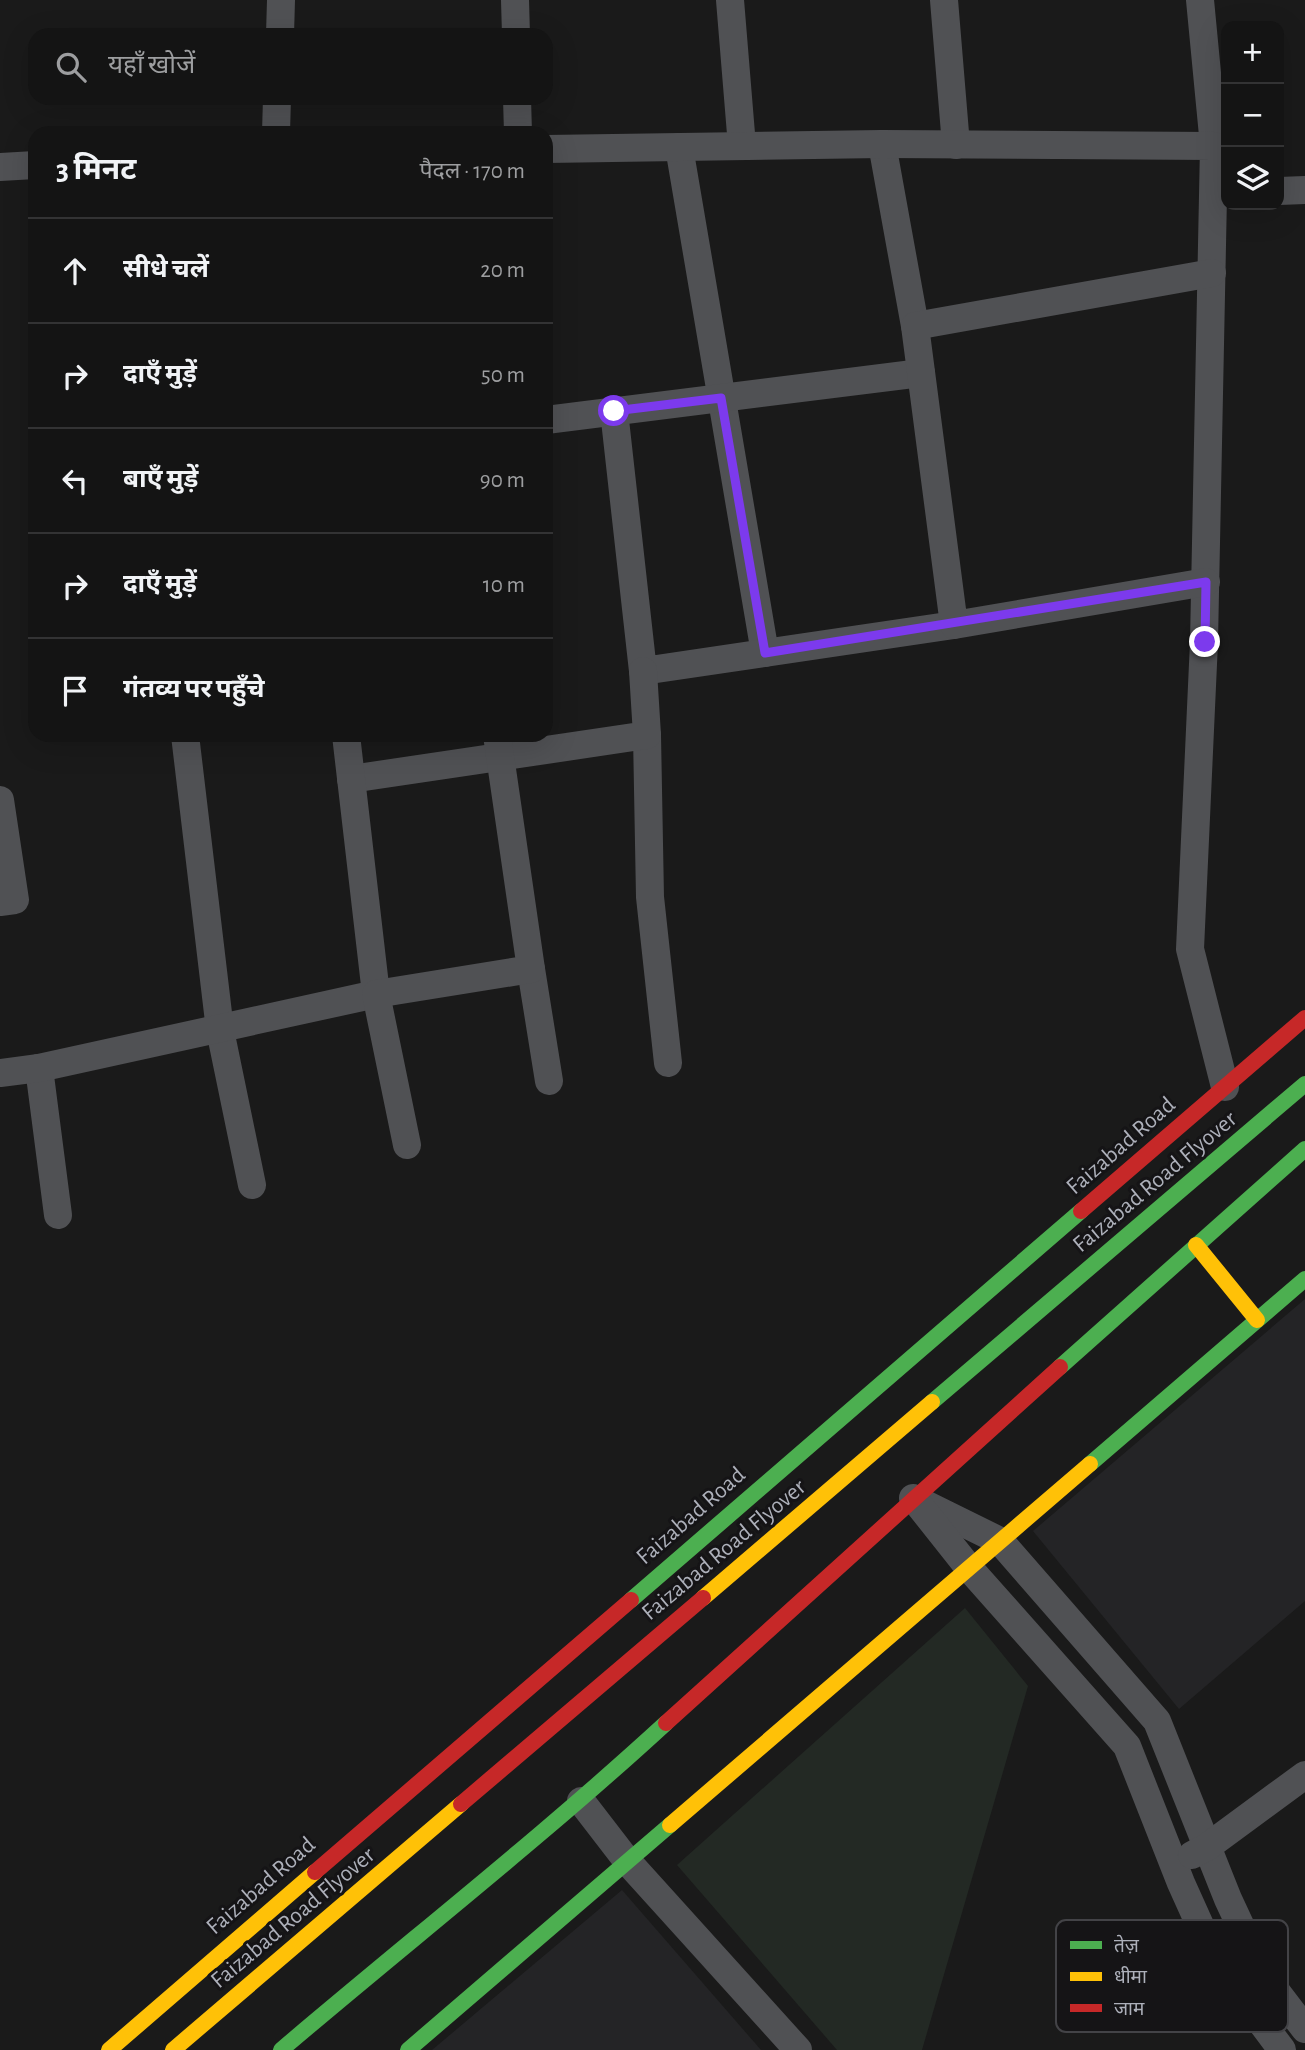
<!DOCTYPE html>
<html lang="hi">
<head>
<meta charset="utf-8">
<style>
  :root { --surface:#141414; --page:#1d1d1d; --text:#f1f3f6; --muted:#9d9ea0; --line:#333334 }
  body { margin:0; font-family:"Alegreya Sans","Noto Sans Devanagari",sans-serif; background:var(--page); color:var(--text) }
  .controls { position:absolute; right:21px; top:21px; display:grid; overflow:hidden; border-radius:14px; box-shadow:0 7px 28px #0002 }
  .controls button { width:63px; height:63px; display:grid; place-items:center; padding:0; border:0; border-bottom:2px solid var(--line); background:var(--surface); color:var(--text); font:35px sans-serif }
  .stop { position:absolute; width:21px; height:21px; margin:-16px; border:5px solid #7c3aed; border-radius:50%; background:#fff }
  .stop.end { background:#7c3aed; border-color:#fff; box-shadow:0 2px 7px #0008 }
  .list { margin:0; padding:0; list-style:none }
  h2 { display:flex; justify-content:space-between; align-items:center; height:91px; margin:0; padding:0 28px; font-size:30px }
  h2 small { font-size:23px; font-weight:400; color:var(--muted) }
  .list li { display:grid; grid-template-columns:46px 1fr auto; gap:21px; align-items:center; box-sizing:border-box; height:105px; padding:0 28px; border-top:2px solid var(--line) }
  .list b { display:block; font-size:26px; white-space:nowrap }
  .list em { font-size:23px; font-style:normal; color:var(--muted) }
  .icon { flex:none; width:38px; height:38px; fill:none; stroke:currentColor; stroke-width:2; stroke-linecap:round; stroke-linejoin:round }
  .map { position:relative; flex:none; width:1305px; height:2050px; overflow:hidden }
  .search { position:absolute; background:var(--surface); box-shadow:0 7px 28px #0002; left:28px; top:28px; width:525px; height:77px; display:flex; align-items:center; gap:18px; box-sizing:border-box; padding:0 24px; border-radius:21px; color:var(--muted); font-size:26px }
  .panel { position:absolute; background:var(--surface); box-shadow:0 7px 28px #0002; left:28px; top:126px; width:525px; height:616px; border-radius:21px }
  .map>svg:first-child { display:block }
  .built { fill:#242426 }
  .green { fill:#232924 }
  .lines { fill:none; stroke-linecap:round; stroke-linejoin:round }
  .street { stroke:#505154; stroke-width:28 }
  .fast { stroke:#4caf50; stroke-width:16 }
  .slow { stroke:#ffc107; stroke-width:16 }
  .jam { stroke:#c62828; stroke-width:16 }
  .route { stroke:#7c3aed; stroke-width:9 }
  .labels { text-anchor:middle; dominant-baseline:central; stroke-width:6; stroke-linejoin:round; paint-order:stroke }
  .street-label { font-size:24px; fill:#adb0ba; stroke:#151416 }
  .key { fill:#151416; stroke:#434347; stroke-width:2 }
  .key-label { font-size:19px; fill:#adb0ba }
</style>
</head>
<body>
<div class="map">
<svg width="1305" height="2050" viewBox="0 0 1305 2050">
  <rect width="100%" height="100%" fill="#1a1a1a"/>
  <g class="built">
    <polygon points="1305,1299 1305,1601 1179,1709 1033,1531"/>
    <polygon points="622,1890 761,2050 432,2050"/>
  </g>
  <polygon class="green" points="965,1608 1028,1686 922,2050 837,2050 677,1865"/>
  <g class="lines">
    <g class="street">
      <polyline points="515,0 516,35"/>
      <polyline points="730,0 742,146"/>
      <polyline points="944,0 956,145"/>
      <polyline points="1200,0 1214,146"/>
      <polyline points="280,35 281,0"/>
      <polyline points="517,98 518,133"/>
      <polyline points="276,133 277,98"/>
      <polyline points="882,144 915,326"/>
      <polyline points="679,147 765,653"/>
      <polyline points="546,149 882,144 1214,146 1204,642 1190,949 1225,1087"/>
      <polyline points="0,167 35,165"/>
      <polyline points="1279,191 1305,190"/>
      <polyline points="614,411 643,671 954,625"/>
      <polyline points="546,420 921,373"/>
      <polyline points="1206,582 954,625 915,326 1212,273"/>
      <polyline points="185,735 220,1030 252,1185"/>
      <polyline points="647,735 650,897 668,1063"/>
      <polyline points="351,779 647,735 643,671"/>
      <polyline points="0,800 15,900 0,902"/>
      <polyline points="531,969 549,1081"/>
      <polyline points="39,1068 58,1215"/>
      <polyline points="0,1073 39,1068 376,994 346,735"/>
      <polyline points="407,1145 376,994 531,969 497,735"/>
      <polyline points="913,1498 1000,1541 1157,1721 1228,1899 1263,1974 1305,2029"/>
      <polyline points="919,1505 969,1568 1127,1746 1181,1883 1217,1963 1282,2050"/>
      <polyline points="581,1801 628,1862 798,2050"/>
      <polyline points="1192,1855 1207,1847 1305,1775"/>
    </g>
    <g class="fast">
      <polyline points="1060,1367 1305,1149"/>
      <polyline points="932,1402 1305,1084"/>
      <polyline points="1090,1464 1305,1279"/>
      <polyline points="631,1600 1081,1211"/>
      <path d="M281,2050c128,-109 261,-213 385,-327"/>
      <polyline points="408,2050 670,1825"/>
    </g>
    <g class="slow">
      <polyline points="1196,1245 1257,1320"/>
      <polyline points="703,1598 932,1402"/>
      <polyline points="670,1825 1090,1464"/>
      <polyline points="109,2050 315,1872"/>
      <polyline points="173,2050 461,1804"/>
    </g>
    <g class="jam">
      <polyline points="1081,1211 1305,1018"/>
      <polyline points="666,1723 1060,1367"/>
      <polyline points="461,1804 703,1598"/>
      <polyline points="315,1872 631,1600"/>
    </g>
  </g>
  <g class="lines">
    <polyline class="route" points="614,411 721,398 765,653 1206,582 1205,642"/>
  </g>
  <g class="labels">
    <g class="street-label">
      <text transform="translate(1121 1146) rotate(-41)">Faizabad Road</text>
      <text transform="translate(1155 1182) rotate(-40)">Faizabad Road Flyover</text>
      <text transform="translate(691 1516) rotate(-41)">Faizabad Road</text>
      <text transform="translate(724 1550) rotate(-40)">Faizabad Road Flyover</text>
      <text transform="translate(261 1886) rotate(-41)">Faizabad Road</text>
      <text transform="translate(293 1918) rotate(-40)">Faizabad Road Flyover</text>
    </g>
  </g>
  <rect x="1056" y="1920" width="232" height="112" rx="10" class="key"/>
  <rect x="1070" y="1941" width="32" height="8" fill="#4caf50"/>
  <rect x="1070" y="1972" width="32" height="9" fill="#ffc107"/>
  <rect x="1070" y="2004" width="32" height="8" fill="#c62828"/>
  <g class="key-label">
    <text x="1114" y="1952">तेज़</text>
    <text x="1114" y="1983">धीमा</text>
    <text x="1114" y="2015">जाम</text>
  </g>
</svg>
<div class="controls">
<button>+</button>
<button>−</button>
<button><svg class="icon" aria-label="layers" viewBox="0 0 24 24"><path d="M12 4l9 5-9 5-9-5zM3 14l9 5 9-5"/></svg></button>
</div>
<div class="stop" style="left:614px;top:411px"></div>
<div class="stop end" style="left:1205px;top:642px"></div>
<div class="search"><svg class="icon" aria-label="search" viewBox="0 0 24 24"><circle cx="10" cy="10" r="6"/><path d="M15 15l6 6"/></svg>यहाँ खोजें</div>
<section class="panel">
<h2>3 मिनट<small>पैदल · 170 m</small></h2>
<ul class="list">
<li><svg class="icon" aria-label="ahead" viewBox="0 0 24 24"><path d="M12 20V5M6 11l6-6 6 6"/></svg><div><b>सीधे चलें</b></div><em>20 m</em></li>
<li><svg class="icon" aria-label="right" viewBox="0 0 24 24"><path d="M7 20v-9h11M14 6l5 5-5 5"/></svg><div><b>दाएँ मुड़ें</b></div><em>50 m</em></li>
<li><svg class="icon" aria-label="left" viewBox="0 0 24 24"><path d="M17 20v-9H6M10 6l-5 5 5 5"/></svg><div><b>बाएँ मुड़ें</b></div><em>90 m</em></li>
<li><svg class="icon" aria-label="right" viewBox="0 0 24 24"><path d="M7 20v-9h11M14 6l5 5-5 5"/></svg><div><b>दाएँ मुड़ें</b></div><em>10 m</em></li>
<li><svg class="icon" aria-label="arrive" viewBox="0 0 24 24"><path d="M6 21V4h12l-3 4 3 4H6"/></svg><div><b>गंतव्य पर पहुँचे</b></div></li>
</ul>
</section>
</div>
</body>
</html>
